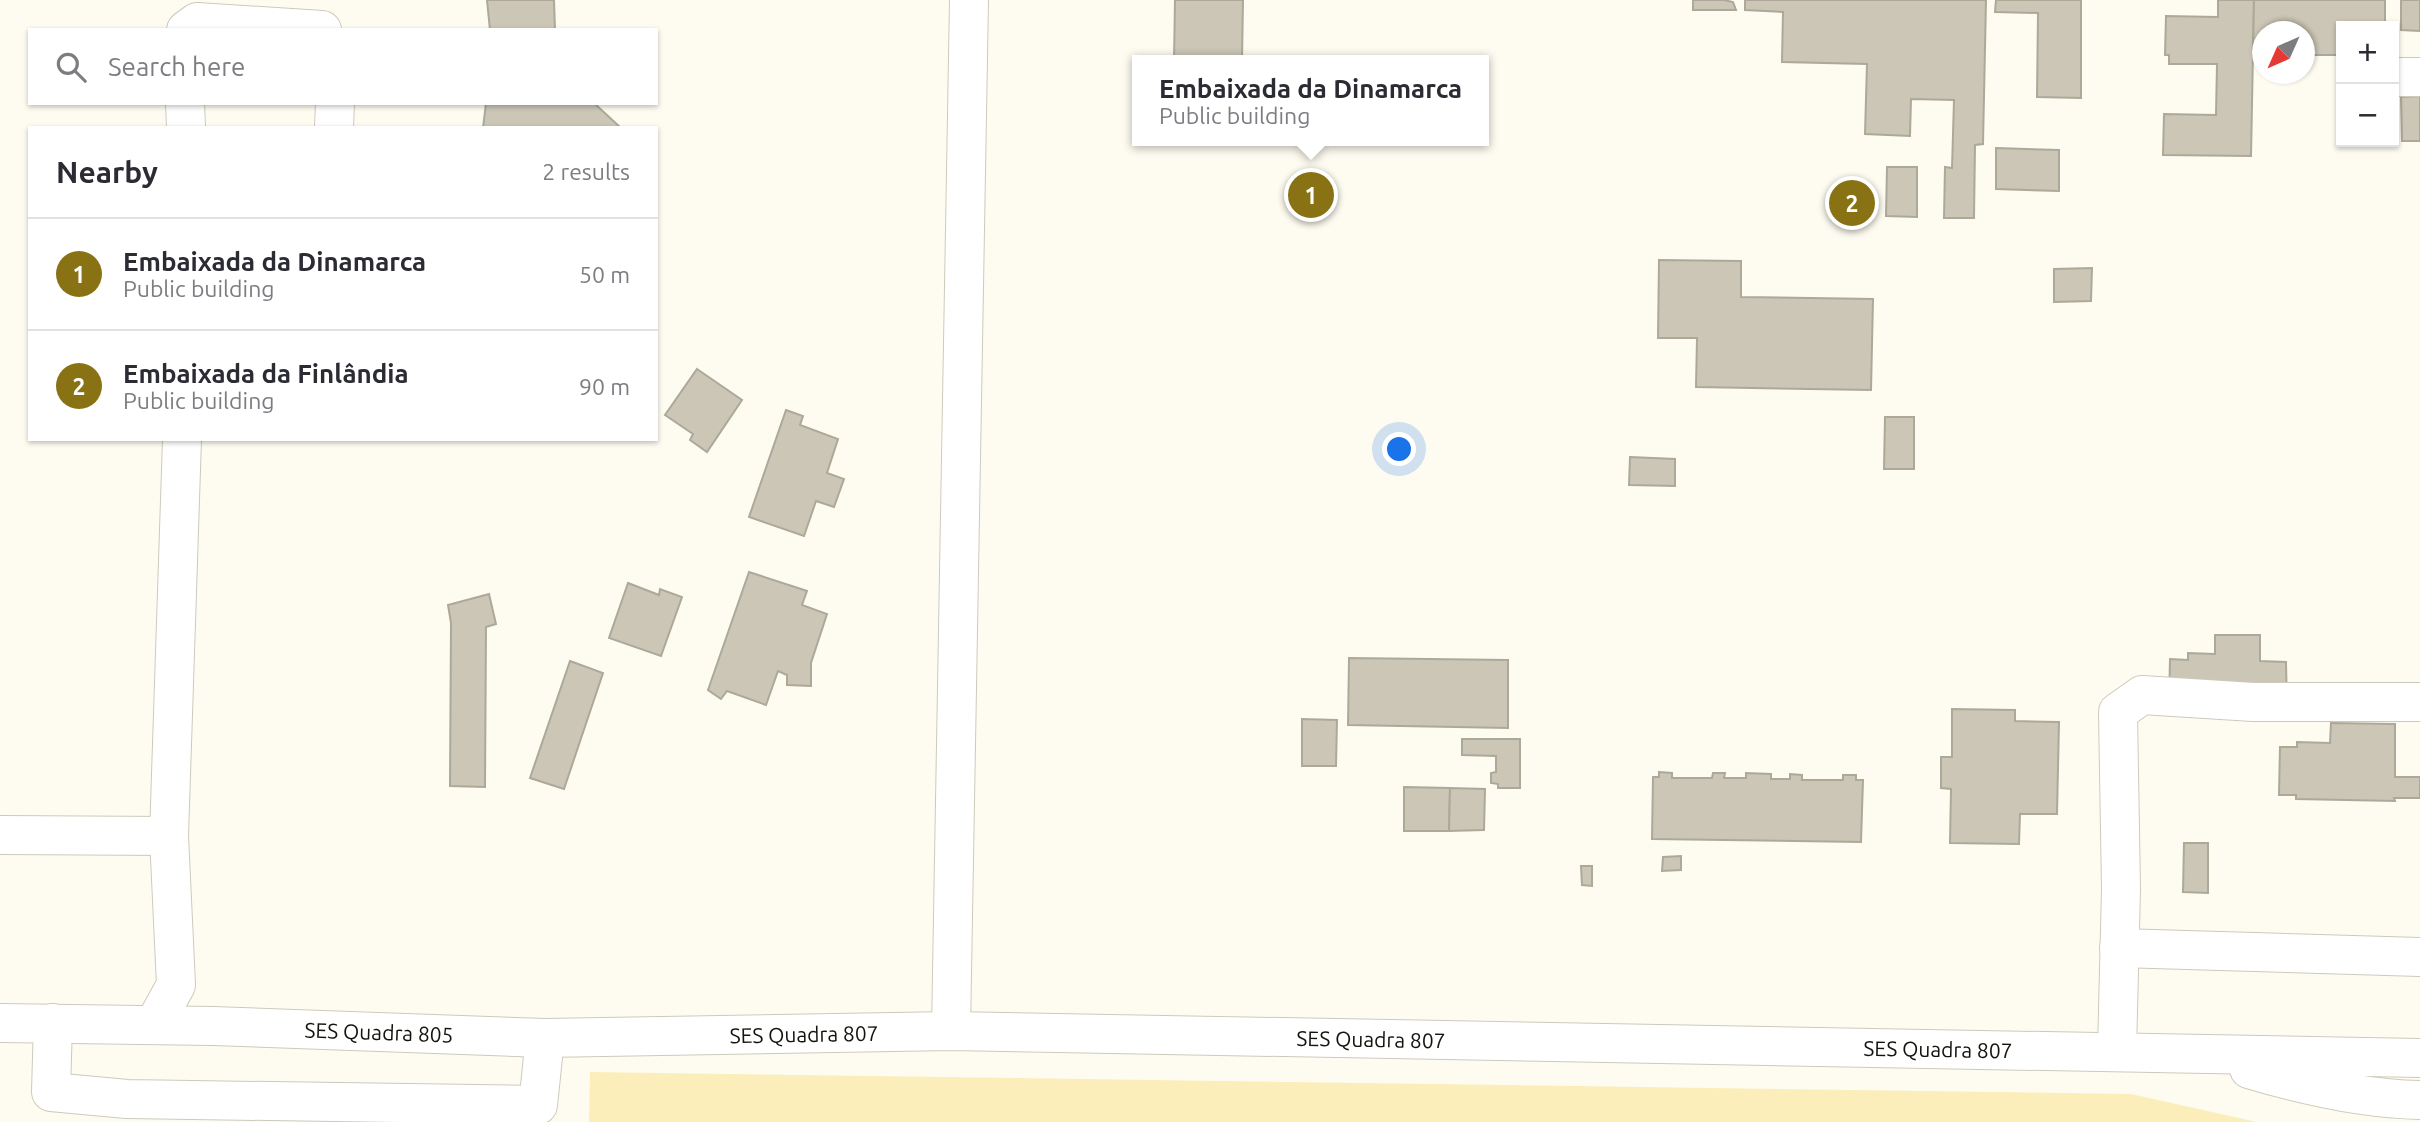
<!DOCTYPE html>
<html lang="en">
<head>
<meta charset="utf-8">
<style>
  :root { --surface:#fff; --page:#f7f7f7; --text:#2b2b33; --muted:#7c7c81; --line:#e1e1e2; --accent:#887214 }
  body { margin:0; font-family:Ubuntu,sans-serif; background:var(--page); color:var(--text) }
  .controls { position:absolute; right:21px; top:21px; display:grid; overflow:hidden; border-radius:0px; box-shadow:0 2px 5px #0004 }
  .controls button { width:63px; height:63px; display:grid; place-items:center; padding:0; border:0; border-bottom:2px solid var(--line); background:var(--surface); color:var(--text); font:35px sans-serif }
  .compass { position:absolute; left:2252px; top:21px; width:63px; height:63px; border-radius:50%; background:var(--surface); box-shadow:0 2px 5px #0004; rotate:225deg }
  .you { position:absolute; left:1400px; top:450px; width:24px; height:24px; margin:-18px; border:5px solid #fff; border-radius:50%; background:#1a73e8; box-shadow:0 0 0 10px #1a73e833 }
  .badge { display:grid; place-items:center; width:46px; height:46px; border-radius:50%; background:var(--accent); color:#fff; font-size:23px; font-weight:700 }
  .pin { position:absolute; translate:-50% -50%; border:4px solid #fff; box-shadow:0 2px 7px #0006 }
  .popup { position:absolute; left:1132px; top:55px; width:357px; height:91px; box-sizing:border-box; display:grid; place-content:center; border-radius:0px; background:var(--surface); filter:drop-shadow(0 2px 5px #0005); font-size:23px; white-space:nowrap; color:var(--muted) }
  .popup b { font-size:26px; color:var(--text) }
  .popup::after { content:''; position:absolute; left:50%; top:100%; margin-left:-14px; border:14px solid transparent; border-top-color:var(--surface) }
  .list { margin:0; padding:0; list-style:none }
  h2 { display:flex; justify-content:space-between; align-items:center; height:91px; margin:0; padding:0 28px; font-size:30px }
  h2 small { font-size:23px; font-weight:400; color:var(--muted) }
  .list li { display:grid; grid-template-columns:46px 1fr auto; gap:21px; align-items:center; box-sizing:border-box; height:112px; padding:0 28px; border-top:2px solid var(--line) }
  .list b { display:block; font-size:26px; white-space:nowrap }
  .list p { margin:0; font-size:23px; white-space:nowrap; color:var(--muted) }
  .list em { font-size:23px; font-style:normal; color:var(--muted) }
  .icon { flex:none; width:38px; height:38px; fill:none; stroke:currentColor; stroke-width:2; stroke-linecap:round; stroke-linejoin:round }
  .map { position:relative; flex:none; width:2420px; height:1122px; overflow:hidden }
  .search { position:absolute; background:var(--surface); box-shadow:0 2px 5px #0004; left:28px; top:28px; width:630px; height:77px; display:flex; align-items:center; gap:18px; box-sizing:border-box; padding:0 24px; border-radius:0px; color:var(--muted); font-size:26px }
  .panel { position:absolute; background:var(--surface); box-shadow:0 2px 5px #0004; left:28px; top:126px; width:630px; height:315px; border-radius:0px }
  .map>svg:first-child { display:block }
  .green { fill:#fbeebb }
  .building { fill:#cbc6b6; stroke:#ada999; stroke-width:2 }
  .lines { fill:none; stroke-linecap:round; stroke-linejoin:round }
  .minor-casing { stroke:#cecaba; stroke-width:40 }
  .minor { stroke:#fff; stroke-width:38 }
  .labels { text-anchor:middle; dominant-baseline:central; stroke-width:5; stroke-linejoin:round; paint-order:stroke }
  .street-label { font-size:21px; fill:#14130d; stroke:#fff }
</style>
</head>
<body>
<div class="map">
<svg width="2420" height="1122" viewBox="0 0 2420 1122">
  <rect width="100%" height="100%" fill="#fefcf1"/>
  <polygon class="green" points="590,1072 2131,1094 2257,1122 589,1122"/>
  <g class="building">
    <polygon points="487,0 554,0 555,30 490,30"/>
    <polygon points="1175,0 1243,0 1242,60 1174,60"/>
    <polygon points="1693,0 1724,0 1733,2 1736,10 1693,10"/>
    <polygon points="1745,0 1986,0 1983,144 1975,145 1974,218 1944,218 1945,167 1952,168 1954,100 1911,99 1910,136 1865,134 1867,64 1782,62 1783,12 1745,10"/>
    <polygon points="1996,0 2081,0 2081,98 2037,97 2038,13 1995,12"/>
    <polygon points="2218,0 2254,0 2251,156 2163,155 2164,114 2216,115 2217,64 2169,64 2169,55 2165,55 2166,16 2218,17"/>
    <polygon points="2254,0 2385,0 2385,26 2341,26 2341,55 2304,55 2304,32 2262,32 2262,55 2253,55"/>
    <polygon points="2401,0 2420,0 2420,31 2401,30"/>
    <polygon points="2420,96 2420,141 2402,141 2401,97"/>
    <polygon points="486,103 594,103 621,128 483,128"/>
    <polygon points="1173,141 1241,141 1241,144 1173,143"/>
    <polygon points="1996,148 2059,150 2059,191 1996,189"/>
    <polygon points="1887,167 1917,167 1917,217 1886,216"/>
    <polygon points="1659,260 1741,261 1741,297 1873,299 1871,390 1696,387 1697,338 1658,338"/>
    <polygon points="2092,268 2091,301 2054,302 2054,269"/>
    <polygon points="697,369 742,400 707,452 690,440 693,434 665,415"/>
    <polygon points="786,410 803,416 800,425 838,439 827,473 844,479 834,507 816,501 804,536 749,517"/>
    <polygon points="1885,417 1914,417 1914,469 1884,469"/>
    <polygon points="1630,457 1675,459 1675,486 1629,485"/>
    <polygon points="749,572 807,591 802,605 827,614 811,663 811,686 787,685 787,675 778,671 766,705 727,691 721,699 708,690"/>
    <polygon points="628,583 659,595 660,589 682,597 661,656 609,638"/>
    <polygon points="489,594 496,624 486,627 485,787 450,786 451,623 448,605"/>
    <polygon points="2215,635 2260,635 2260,661 2286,662 2287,708 2169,704 2170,659 2188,660 2188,653 2215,654"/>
    <polygon points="1349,658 1508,660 1508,728 1348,725"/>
    <polygon points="570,661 603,673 564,789 530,778"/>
    <polygon points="1952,709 2015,710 2015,721 2059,722 2057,814 2020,814 2019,844 1950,843 1951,789 1941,788 1941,757 1952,757"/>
    <polygon points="1302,719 1337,720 1336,766 1302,766"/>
    <polygon points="2331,723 2395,724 2395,777 2420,777 2420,798 2394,798 2395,801 2296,799 2296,795 2279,795 2280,747 2297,747 2297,742 2330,743"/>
    <polygon points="1462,739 1520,739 1520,788 1498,788 1498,784 1491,783 1491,773 1496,772 1496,756 1462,755"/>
    <polygon points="1659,772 1672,773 1672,778 1712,778 1713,773 1725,773 1724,778 1746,778 1746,773 1771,774 1771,779 1790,779 1790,774 1802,775 1802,780 1843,780 1843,775 1856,775 1856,780 1863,780 1861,842 1652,839 1653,777 1659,777"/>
    <polygon points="1404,787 1450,788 1449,831 1404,831"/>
    <polygon points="1450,788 1485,789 1484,830 1449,831"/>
    <polygon points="2184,843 2208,843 2208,893 2183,892"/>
    <polygon points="1681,856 1681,870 1662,871 1663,857"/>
    <polygon points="1581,866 1592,866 1592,886 1582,885"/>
  </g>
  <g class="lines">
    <defs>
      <g id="minor">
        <polyline points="186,30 197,22 322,30"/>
        <polyline points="2394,77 2420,77"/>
        <polyline points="185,103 186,128"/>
        <polyline points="334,128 335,103"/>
        <polyline points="0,835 169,836 176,985 154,1025"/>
        <polyline points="169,836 182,439"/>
        <polyline points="2119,948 2420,957"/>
        <polyline points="0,1023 213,1026 545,1038 951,1031 2420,1058"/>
        <polyline points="53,1023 51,1092 127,1099 538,1105 545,1038"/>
        <polyline points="951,1031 969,0"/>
        <polyline points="2117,1052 2121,889 2118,712 2142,695 2253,702 2420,702"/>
        <path d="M2249,1069c56,17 113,30 171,31"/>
      </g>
    </defs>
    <use href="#minor" class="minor-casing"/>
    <use href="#minor" class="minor"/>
  </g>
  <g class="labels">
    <g class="street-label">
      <text transform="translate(379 1032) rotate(2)">SES Quadra 805</text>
      <text transform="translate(804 1034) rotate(-1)">SES Quadra 807</text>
      <text transform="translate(1371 1039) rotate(1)">SES Quadra 807</text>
      <text transform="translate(1938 1049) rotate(1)">SES Quadra 807</text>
    </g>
  </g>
</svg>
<div class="controls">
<button>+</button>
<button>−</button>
</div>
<svg class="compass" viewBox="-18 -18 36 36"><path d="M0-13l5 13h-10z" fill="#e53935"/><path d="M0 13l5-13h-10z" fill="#7c7c81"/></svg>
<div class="you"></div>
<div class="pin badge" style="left:1311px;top:195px">1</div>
<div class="popup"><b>Embaixada da Dinamarca</b>Public building</div>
<div class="pin badge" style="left:1852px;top:203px">2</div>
<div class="search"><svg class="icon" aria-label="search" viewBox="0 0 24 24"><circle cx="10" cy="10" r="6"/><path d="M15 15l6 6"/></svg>Search here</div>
<section class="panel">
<h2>Nearby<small>2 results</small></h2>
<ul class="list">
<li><span class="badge">1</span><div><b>Embaixada da Dinamarca</b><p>Public building</p></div><em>50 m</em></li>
<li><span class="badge">2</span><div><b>Embaixada da Finlândia</b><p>Public building</p></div><em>90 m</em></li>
</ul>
</section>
</div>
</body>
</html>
